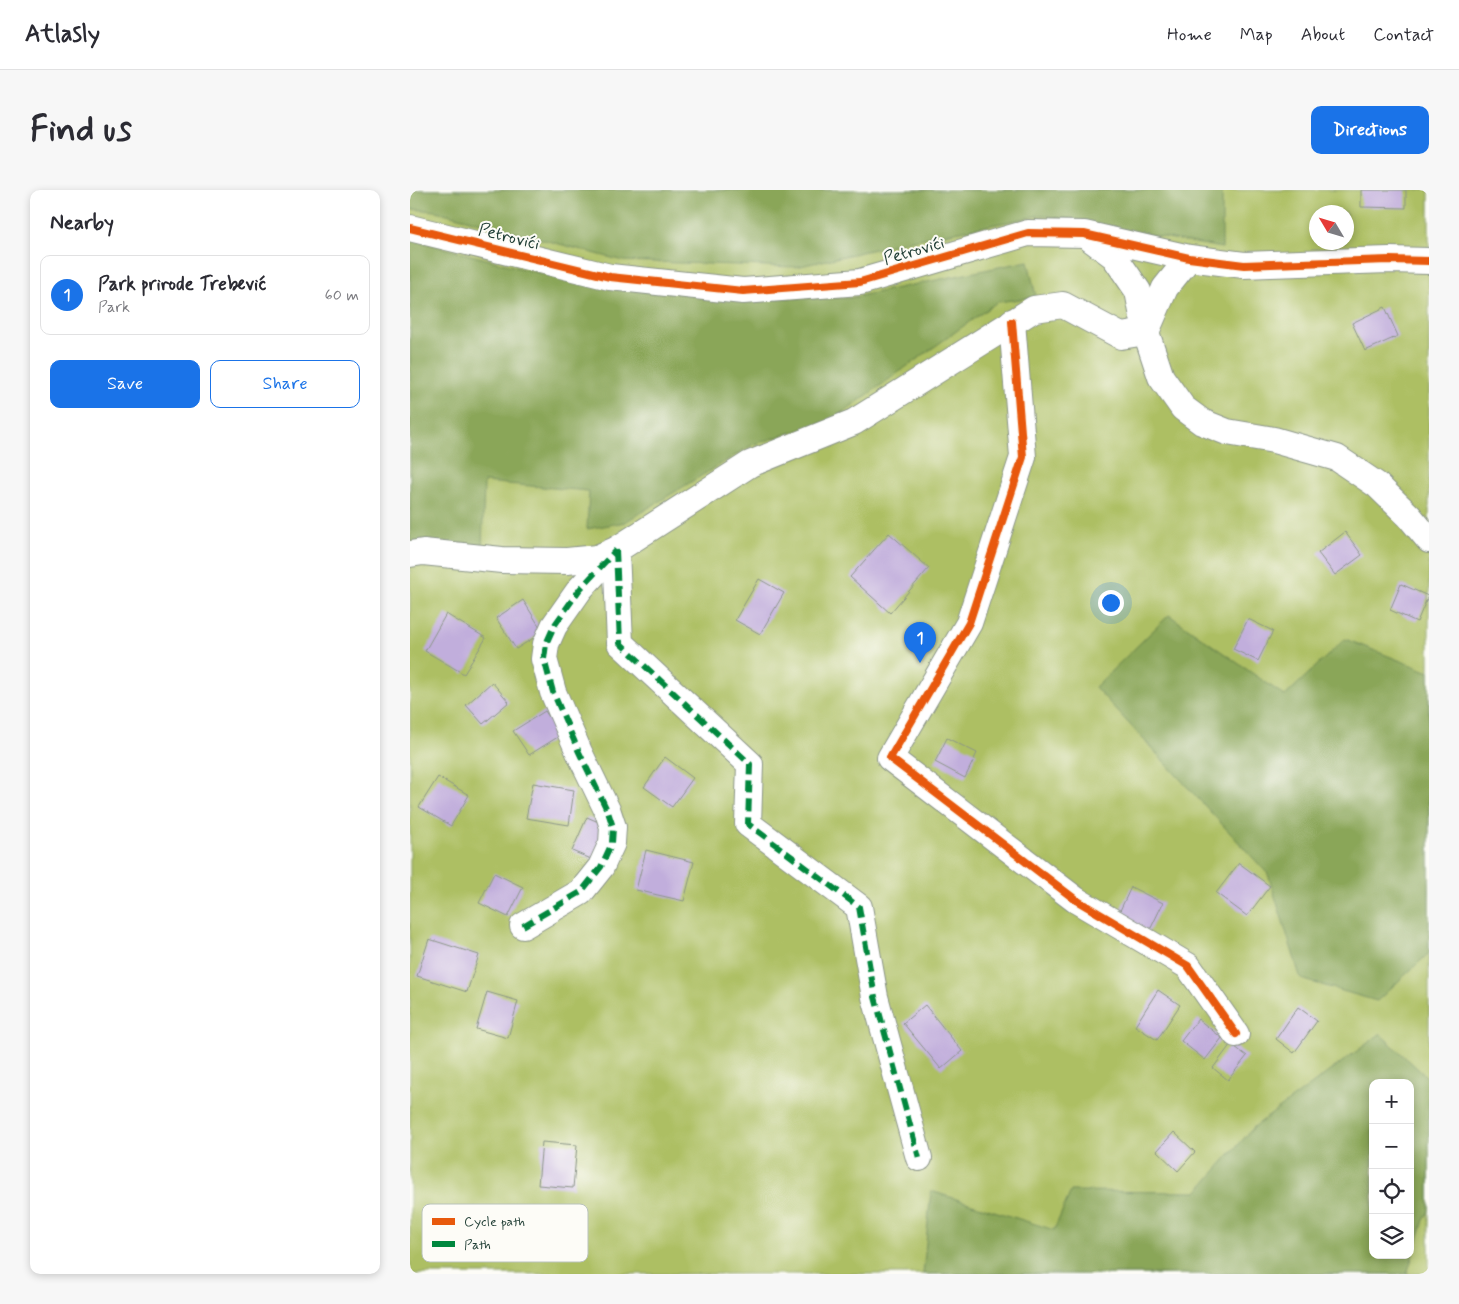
<!DOCTYPE html>
<html lang="en">
<head>
<meta charset="utf-8">
<style>
  :root { --surface:#fff; --page:#f7f7f7; --text:#2b2b33; --muted:#7c7c81; --line:#e1e1e2; --accent:#1a73e8 }
  body { margin:0; font-family:Mynerve,sans-serif; background:var(--page); color:var(--text) }
  .controls { position:absolute; right:15px; bottom:15px; display:grid; overflow:hidden; border-radius:10px; box-shadow:0 2px 8px #0003 }
  .controls button { width:45px; height:45px; display:grid; place-items:center; padding:0; border:0; border-bottom:1px solid var(--line); background:var(--surface); color:var(--text); font:25px sans-serif }
  .compass { position:absolute; left:899px; top:15px; width:45px; height:45px; border-radius:50%; background:var(--surface); box-shadow:0 2px 8px #0003; rotate:308deg }
  .you { position:absolute; left:700px; top:412px; width:18px; height:18px; margin:-12px; border:4px solid #fff; border-radius:50%; background:#1a73e8; box-shadow:0 0 0 8px #1a73e833 }
  .badge { display:grid; place-items:center; width:32px; height:32px; border-radius:50%; background:var(--accent); color:#fff; font-size:16px; font-weight:700 }
  .pin { position:absolute; translate:-50% -41px; filter:drop-shadow(0 1px 2px #0008) }
  .pin::after { content:''; position:absolute; top:26px; width:18px; height:15px; background:inherit; clip-path:polygon(0 0,100% 0,50% 100%) }
  .list { margin:0; padding:0; list-style:none }
  h2 { display:flex; justify-content:space-between; align-items:center; height:65px; margin:0; padding:0 20px; font-size:21px }
  h2 small { font-size:16px; font-weight:400; color:var(--muted) }
  .list li { display:grid; grid-template-columns:32px 1fr auto; gap:15px; align-items:center; box-sizing:border-box; height:80px; margin:0 10px 10px; padding:0 10px; border:1px solid var(--line); border-radius:10px }
  .list b { display:block; font-size:19px; white-space:nowrap }
  .list p { margin:0; font-size:16px; white-space:nowrap; color:var(--muted) }
  .list em { font-size:16px; font-style:normal; color:var(--muted) }
  .actions { display:flex; gap:10px; padding:15px 20px }
  .actions a { flex:1; padding:11px 0; border:1px solid var(--accent); border-radius:10px; text-align:center; font-size:18px; color:var(--accent) }
  .actions .main { background:var(--accent); color:#fff }
  .icon { flex:none; width:28px; height:28px; fill:none; stroke:currentColor; stroke-width:2; stroke-linecap:round; stroke-linejoin:round }
  .map { position:relative; flex:none; width:1019px; height:1084px; overflow:hidden; border-radius:10px }
  header { display:flex; align-items:center; gap:30px; box-sizing:border-box; height:70px; padding:0 25px; background:var(--surface); border-bottom:1px solid var(--line) }
  header strong { font-size:24px }
  nav { display:flex; gap:28px; margin-inline-start:auto; font-size:18px }
  .intro { display:flex; align-items:center; justify-content:space-between; box-sizing:border-box; height:120px; padding:0 30px }
  h1 { margin:0; font-size:35px }
  .button { padding:12px 22px; border-radius:10px; background:var(--accent); color:#fff; font-size:18px; font-weight:700 }
  main { display:flex; gap:30px; padding:0 30px }
  aside { flex:1; background:var(--surface); border-radius:10px; box-shadow:0 2px 8px #0003 }
  .map>svg:first-child { display:block }
  .green { fill:#adbf63; stroke:#667e4c; fill-rule:evenodd }
  .forest { fill:#8aa659; stroke:#547246; fill-rule:evenodd }
  .building { fill:#c1aedc }
  .lines { fill:none; stroke-linecap:round; stroke-linejoin:round }
  .minor-casing { stroke:#8b9588; stroke-width:28 }
  .minor { stroke:#fff; stroke-width:26 }
  .quiet { stroke:#00873e; stroke-width:6; stroke-dasharray:12 6; stroke-linecap:butt }
  .cycleway-casing { stroke:#fdfcf7; stroke-width:11 }
  .cycleway { stroke:#e8590c; stroke-width:8 }
  .labels { text-anchor:middle; dominant-baseline:central; stroke-width:4; stroke-linejoin:round; paint-order:stroke }
  .street-label { font-size:18px; fill:#1f3d34; stroke:#fdfcf7 }
  .key { fill:#fdfcf7; stroke:#bac3bc; stroke-width:1 }
  .key-label { font-size:14px; fill:#1f3d34 }
</style>
</head>
<body>
<header>
<strong>Atlasly</strong>
<nav><a>Home</a><a>Map</a><a>About</a><a>Contact</a></nav>
</header>
<div class="intro"><h1>Find us</h1><a class="button">Directions</a></div>
<main>
<aside>
<h2>Nearby<small></small></h2>
<ul class="list">
<li><span class="badge">1</span><div><b>Park prirode Trebević</b><p>Park</p></div><em>60 m</em></li>
</ul>
<div class="actions"><a class="main">Save</a><a>Share</a></div>
</aside>
<div class="map">
<svg width="1019" height="1084" viewBox="0 0 1019 1084">
  <rect width="100%" height="100%" fill="#fdfcf7"/>
  <filter id="ink" filterUnits="userSpaceOnUse"><feTurbulence type="fractalNoise" baseFrequency=".02" numOctaves="2"/><feDisplacementMap in="SourceGraphic" scale="10" xChannelSelector="R" yChannelSelector="G"/><feConvolveMatrix kernelMatrix="1 2 1 2 8 2 1 2 1" color-interpolation-filters="sRGB"/></filter>
  <filter id="wash" filterUnits="userSpaceOnUse"><feTurbulence type="fractalNoise" baseFrequency=".0096" numOctaves="4" result="noise"/><feDisplacementMap in="SourceGraphic" scale="20" xChannelSelector="R" yChannelSelector="G"/><feGaussianBlur stdDeviation="1.12" result="paint"/><feColorMatrix in="noise" values="0 0 0 0 0 0 0 0 0 0 0 0 0 0 0 0 0 1.4 0 .05"/><feComposite in="paint" operator="in"/></filter>
  <g filter="url(#wash)">
    <rect width="100%" height="100%" fill="#f7eddb"/>
    <path class="green" d="M0,0h1019v1084h-1019zM906,22h30v30h-30zM963,893h37v172h-37z"/>
    <g class="forest">
      <polygon points="0,0 812,0 812,58 633,25 504,50 386,77 213,71 26,21 0,19"/>
      <polygon points="0,49 140,86 338,108 440,108 618,71 626,107 587,112 422,230 342,255 215,332 177,339 179,301 74,292 72,361 0,357"/>
      <polygon points="759,425 875,506 935,449 1019,482 1019,763 967,811 891,789 858,684 685,497"/>
      <path d="M970,844l49,45v132l-5,9 -17,54h-484l8,-83 123,39 17,-39 126,1 57,-65zM963,893h37v172h-37z"/>
    </g>
    <g id="blocks">
      <g class="building">
        <polygon points="951,0 996,0 996,18 951,17"/>
        <polygon points="975,117 988,146 955,161 942,133"/>
        <polygon points="935,342 952,365 925,385 908,363"/>
        <polygon points="479,343 519,378 480,423 440,387"/>
        <polygon points="349,389 374,403 350,444 325,430"/>
        <polygon points="991,394 1018,406 1007,432 980,420"/>
        <polygon points="113,410 133,442 106,459 86,428"/>
        <polygon points="36,424 76,448 54,484 15,461"/>
        <polygon points="838,429 863,441 848,471 823,459"/>
        <polygon points="82,492 99,512 73,534 56,515"/>
        <polygon points="135,521 151,545 119,565 103,541"/>
        <polygon points="537,548 567,563 555,588 525,572"/>
        <polygon points="255,567 283,588 262,617 234,597"/>
        <polygon points="28,587 59,605 41,636 9,617"/>
        <polygon points="123,593 164,600 159,635 116,628"/>
        <polygon points="177,627 200,637 186,671 162,661"/>
        <polygon points="236,660 284,672 274,711 226,700"/>
        <polygon points="829,673 860,696 837,726 806,703"/>
        <polygon points="84,683 113,697 98,727 69,713"/>
        <polygon points="721,697 753,713 739,742 707,727"/>
        <polygon points="19,749 69,765 57,802 7,786"/>
        <polygon points="748,800 770,815 747,850 725,836"/>
        <polygon points="77,802 108,811 98,848 66,839"/>
        <polygon points="515,815 552,861 531,879 493,833"/>
        <polygon points="888,817 907,831 884,863 866,849"/>
        <polygon points="788,829 812,848 795,870 771,851"/>
        <polygon points="821,854 837,866 818,890 803,878"/>
        <polygon points="764,942 785,962 768,981 747,961"/>
        <polygon points="132,952 167,955 163,998 128,995"/>
      </g>
    </g>
  </g>
  <g filter="url(#ink)">
    <use href="#blocks" fill-opacity="0" stroke="#8b9588" stroke-width="1"/>
    <g class="lines">
      <defs>
        <g id="minor">
          <polyline points="0,38 200,87 333,101 450,92 618,43 674,44 779,68 834,75 979,70 1019,71"/>
          <polyline points="681,49 704,66 728,101 736,142 751,187 773,218 792,232 817,242 864,250 927,268 967,295 999,326 1019,350"/>
          <polyline points="602,132 613,267 559,433 480,568 666,710 778,776 826,844"/>
          <polyline points="206,360 210,453 340,574 338,634 449,717 465,807 509,968"/>
          <polyline points="0,364 13,362 92,370 157,371 187,368 206,360 340,274 444,232 624,119 653,115 711,146 736,142 755,98 779,68"/>
          <polyline points="113,736 171,702 191,677 202,653 203,637 198,622 169,562 143,502 134,469 136,454 144,436 170,399 205,361"/>
        </g>
      </defs>
      <use href="#minor" class="minor-casing"/>
      <use href="#minor" class="minor"/>
      <g class="quiet">
        <polyline points="206,360 210,453 340,574 338,634 449,717 465,807 509,968"/>
        <polyline points="113,736 171,702 191,677 202,653 203,637 198,622 169,562 143,502 134,469 136,454 144,436 170,399 206,360"/>
      </g>
      <defs>
        <g id="cycleway">
          <polyline points="0,38 200,87 333,101 450,92 618,43 674,44 779,68 834,75 979,70 1019,71"/>
          <polyline points="602,132 613,267 559,433 480,568 666,710 778,776 826,844"/>
        </g>
      </defs>
      <use href="#cycleway" class="cycleway-casing"/>
      <use href="#cycleway" class="cycleway"/>
    </g>
  </g>
  <g class="labels">
    <g class="street-label">
      <text transform="translate(99 47) rotate(14)">Petrovići</text>
      <text transform="translate(504 61) rotate(-16)">Petrovići</text>
    </g>
  </g>
  <rect x="12" y="1014" width="166" height="58" rx="8" class="key"/>
  <rect x="22" y="1028" width="23" height="7" fill="#e8590c"/>
  <rect x="22" y="1051" width="23" height="6" fill="#00873e"/>
  <g class="key-label">
    <text x="54" y="1036">Cycle path</text>
    <text x="54" y="1059">Path</text>
  </g>
</svg>
<div class="controls">
<button>+</button>
<button>−</button>
<button><svg class="icon" aria-label="locate" viewBox="0 0 24 24"><circle cx="12" cy="12" r="6"/><path d="M12 2v4M12 18v4M2 12h4M18 12h4"/></svg></button>
<button><svg class="icon" aria-label="layers" viewBox="0 0 24 24"><path d="M12 4l9 5-9 5-9-5zM3 14l9 5 9-5"/></svg></button>
</div>
<svg class="compass" viewBox="-18 -18 36 36"><path d="M0-13l5 13h-10z" fill="#e53935"/><path d="M0 13l5-13h-10z" fill="#7c7c81"/></svg>
<div class="you"></div>
<div class="pin badge" style="left:510px;top:473px">1</div>
</div>
</main>
</body>
</html>
